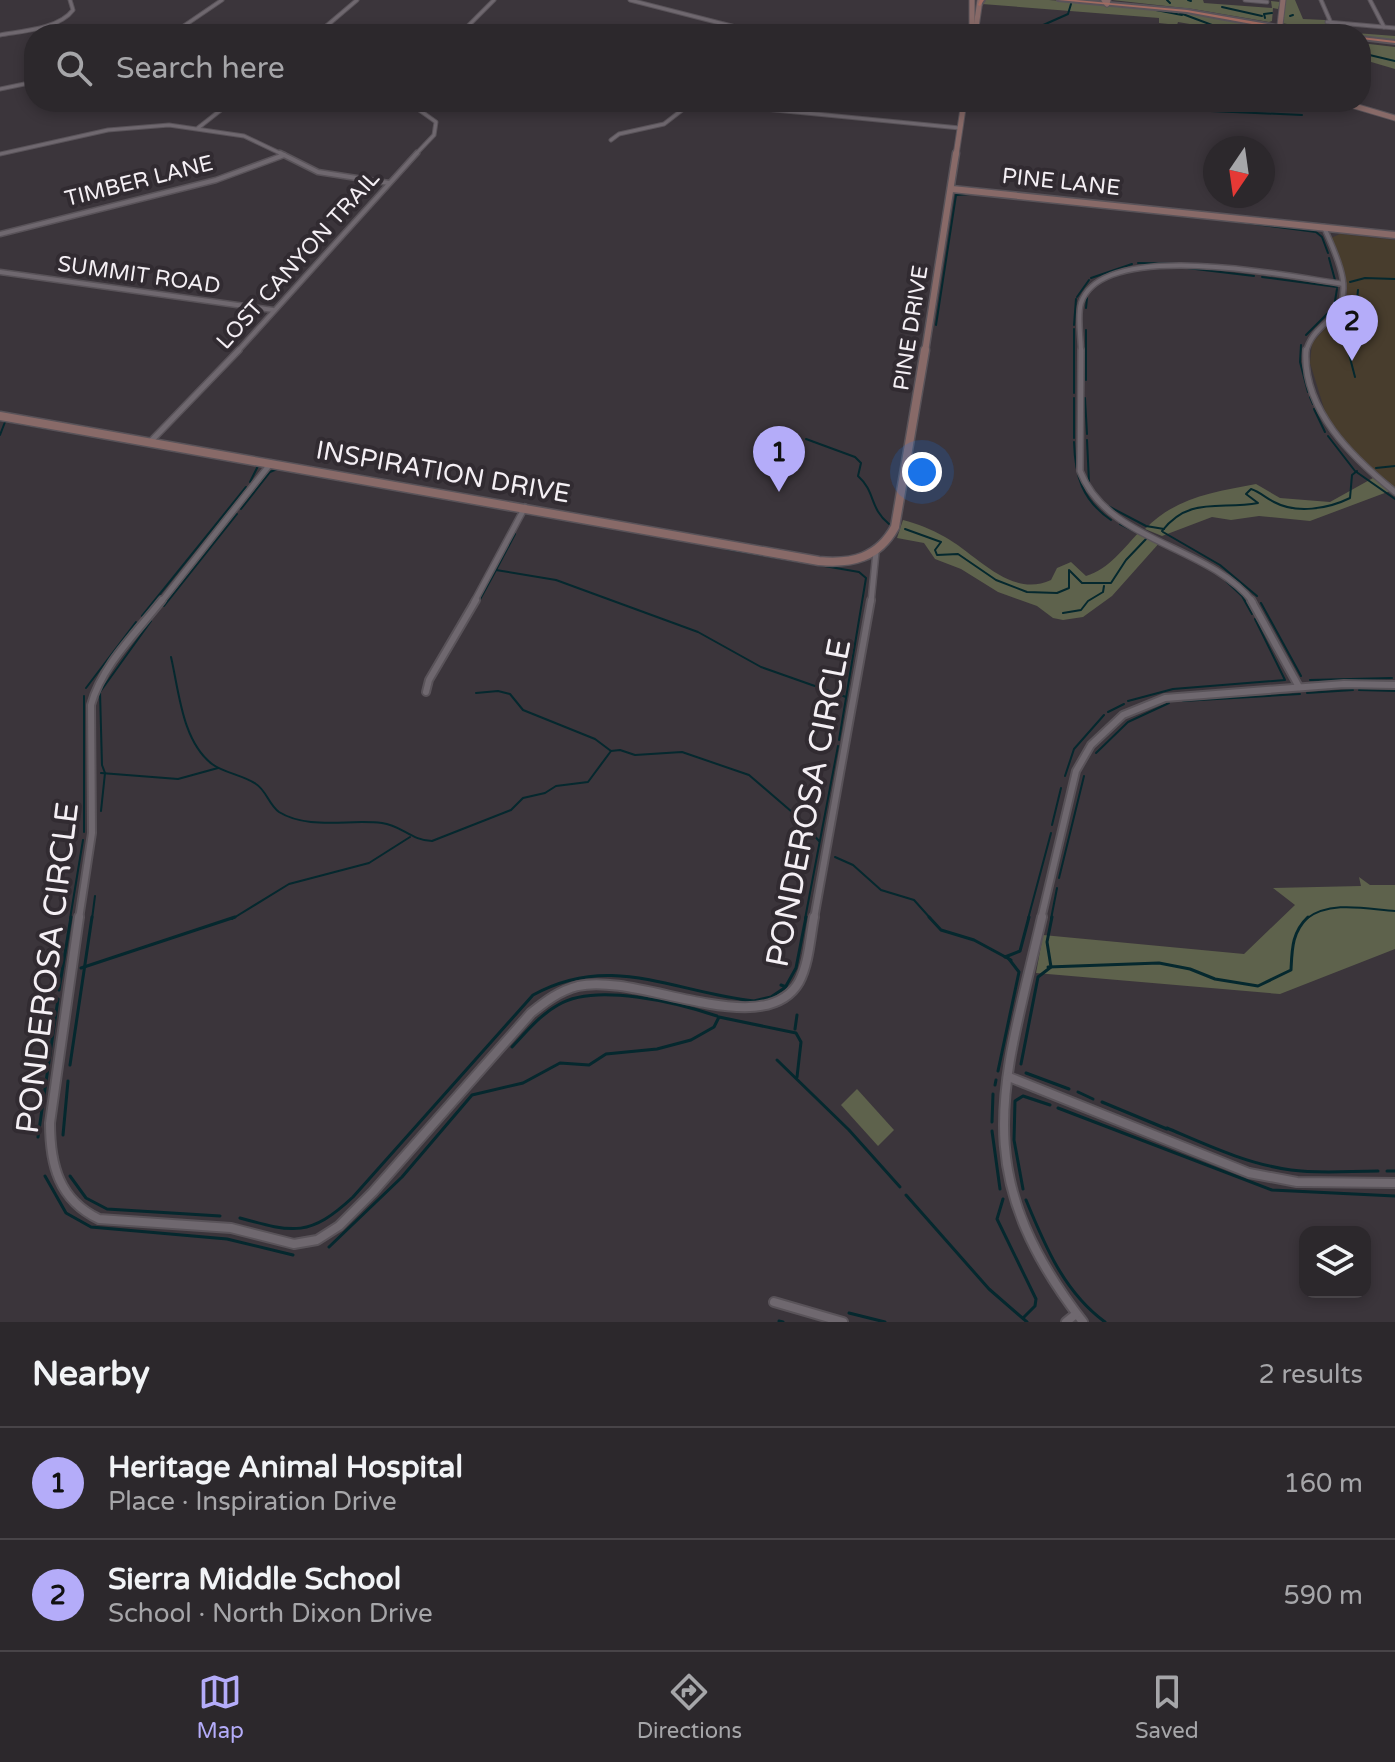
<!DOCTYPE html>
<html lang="en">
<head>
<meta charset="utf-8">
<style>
  :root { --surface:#2c282c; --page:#383438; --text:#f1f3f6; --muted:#a6a6a9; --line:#484448; --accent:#b4acf9 }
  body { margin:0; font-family:"Varela Round",sans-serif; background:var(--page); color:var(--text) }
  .controls { position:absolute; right:24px; bottom:24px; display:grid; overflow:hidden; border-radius:16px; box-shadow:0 4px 12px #0003 }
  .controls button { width:72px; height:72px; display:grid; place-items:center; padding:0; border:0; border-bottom:2px solid var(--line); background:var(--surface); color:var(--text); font:40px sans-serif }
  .compass { position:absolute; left:1203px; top:136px; width:72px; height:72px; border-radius:50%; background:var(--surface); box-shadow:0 4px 12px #0003; rotate:193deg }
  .you { position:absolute; left:922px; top:472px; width:28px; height:28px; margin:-20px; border:6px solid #fff; border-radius:50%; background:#1a73e8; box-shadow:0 0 0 12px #1a73e833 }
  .badge { display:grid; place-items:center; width:52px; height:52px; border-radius:50%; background:var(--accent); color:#111; font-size:26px; font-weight:700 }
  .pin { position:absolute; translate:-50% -66px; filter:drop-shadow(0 2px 4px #0008) }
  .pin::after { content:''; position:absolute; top:42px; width:28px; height:24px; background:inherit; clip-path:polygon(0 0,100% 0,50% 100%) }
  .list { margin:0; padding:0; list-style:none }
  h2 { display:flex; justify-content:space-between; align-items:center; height:104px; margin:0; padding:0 32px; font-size:34px }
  h2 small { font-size:26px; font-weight:400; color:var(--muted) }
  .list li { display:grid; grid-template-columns:52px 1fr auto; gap:24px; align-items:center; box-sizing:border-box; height:112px; padding:0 32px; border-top:2px solid var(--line) }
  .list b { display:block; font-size:30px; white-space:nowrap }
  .list p { margin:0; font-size:26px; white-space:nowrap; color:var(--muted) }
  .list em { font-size:26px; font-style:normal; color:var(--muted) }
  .icon { flex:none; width:44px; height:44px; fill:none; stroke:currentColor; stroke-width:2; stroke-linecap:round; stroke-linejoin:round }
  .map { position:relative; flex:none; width:1395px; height:1322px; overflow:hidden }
  .search { position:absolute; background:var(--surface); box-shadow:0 4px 12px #0003; left:24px; right:24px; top:24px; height:88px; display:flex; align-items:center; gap:20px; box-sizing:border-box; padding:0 28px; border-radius:32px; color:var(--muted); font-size:30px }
  .sheet { height:328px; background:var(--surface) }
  nav { display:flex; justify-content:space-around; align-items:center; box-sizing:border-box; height:112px; border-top:2px solid var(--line); background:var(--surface); font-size:22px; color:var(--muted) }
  nav a { display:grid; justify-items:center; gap:4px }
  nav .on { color:var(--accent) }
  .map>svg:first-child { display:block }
  .education { fill:#483d2d }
  .green { fill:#5e624c }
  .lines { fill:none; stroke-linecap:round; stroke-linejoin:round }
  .stream-far1 { stroke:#05282e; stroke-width:2 }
  .stream { stroke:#05282e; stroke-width:3 }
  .street-far4-casing { stroke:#595359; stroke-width:5 }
  .street-far3-casing { stroke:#595359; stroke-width:7 }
  .street-far2-casing { stroke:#595359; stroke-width:8 }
  .street-far1-casing { stroke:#595359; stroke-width:10 }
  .street-casing { stroke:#595359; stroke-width:12 }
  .secondary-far2-casing { stroke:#595359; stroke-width:7 }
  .secondary-far1-casing { stroke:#595359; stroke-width:9 }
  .secondary-casing { stroke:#595359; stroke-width:11 }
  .primary-casing { stroke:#595359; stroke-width:4 }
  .street-far4 { stroke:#6f686f; stroke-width:3 }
  .street-far3 { stroke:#6f686f; stroke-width:4 }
  .street-far2 { stroke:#6f686f; stroke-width:5 }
  .street-far1 { stroke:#6f686f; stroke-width:6 }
  .street { stroke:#6f686f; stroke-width:8 }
  .secondary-far2 { stroke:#886a68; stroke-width:5 }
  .secondary-far1 { stroke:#886a68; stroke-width:6 }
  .secondary { stroke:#886a68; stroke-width:8 }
  .primary { fill:#a16b61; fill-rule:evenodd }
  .labels { text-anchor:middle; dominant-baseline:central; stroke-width:8; stroke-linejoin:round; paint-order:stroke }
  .far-street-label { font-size:22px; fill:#f4eff4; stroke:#312b31 }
  .street-label { font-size:26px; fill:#f4eff4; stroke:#312b31 }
  .near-street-label { font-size:32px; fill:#f4eff4; stroke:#312b31 }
</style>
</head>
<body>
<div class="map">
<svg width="1395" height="1322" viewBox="0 0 1395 1322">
  <rect width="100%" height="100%" fill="#3b353b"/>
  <polygon class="education" points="1340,234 1395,240 1395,489 1343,443 1327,418 1310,363 1312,343 1341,311 1346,301 1347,286 1331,238"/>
  <g class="green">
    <polygon points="983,0 1049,0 1162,9 1307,34 1248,34 1178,22 1177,25 1159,23 1159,18 982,4"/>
    <polygon points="1112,0 1203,0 1204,3 1272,8 1271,1 1280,2 1278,9 1273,8 1272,21 1269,22 1193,9"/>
    <polygon points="1285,0 1295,0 1303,19 1325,20 1329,31 1395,36 1395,41 1361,37 1361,34 1339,34 1282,23"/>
    <polygon points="1361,43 1395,47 1395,69 1361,59"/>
    <path d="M1373,478l17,13 -80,30 -51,-5 -28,4 -19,-3 -50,19 -17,-7c31,-32 69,-37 111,-45l24,14 50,4z"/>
    <path d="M903,520c15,4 28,9 42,17 31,17 66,62 106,43l6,-12 14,-6 15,14c23,-7 38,-28 54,-45l21,10 -49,55 -29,21 -20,3 -10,-2 -16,-12 -39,-14 -37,-23 -26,-10 -11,-16 -27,-5z"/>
    <polygon points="1359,877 1370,885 1395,885 1395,949 1280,994 1036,973 1043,935 1244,954 1295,905 1273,888 1361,886"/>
    <polygon points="857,1089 894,1130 878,1146 841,1105"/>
  </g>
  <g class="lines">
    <g class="stream-far1">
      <polyline points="1167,0 1170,3"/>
      <polyline points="1188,0 1191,1"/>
      <polyline points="1222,7 1262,16"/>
      <polyline points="1156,10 1182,15"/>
      <polyline points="1180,13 1212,25 1283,34"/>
      <polyline points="1290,16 1293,15"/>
      <polyline points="1265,18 1264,14 1272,13"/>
      <polyline points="1023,34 1068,14 1071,4"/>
      <polyline points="1361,53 1395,61"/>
      <polyline points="1011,102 1302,115"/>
      <polyline points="1217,219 1316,232 1322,237 1328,253"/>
      <polyline points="1329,258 1335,280"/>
      <polyline points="1138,263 1197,264"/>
      <polyline points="1187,268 1254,276"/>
      <polyline points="1262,277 1337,287"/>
      <polyline points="1091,278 1132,264"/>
      <polyline points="1350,282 1365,278 1395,279"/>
      <polyline points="1077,297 1089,280"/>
      <polyline points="1086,308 1087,298"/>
      <polyline points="936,325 956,195 971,194"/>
      <polyline points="1074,325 1076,299"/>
      <polyline points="1074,329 1074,393"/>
      <polyline points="1086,330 1086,380"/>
      <polyline points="1306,335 1334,307 1337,289"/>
      <polyline points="1301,345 1300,362 1308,392"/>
      <polyline points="1355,377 1343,331 1357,300 1358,290"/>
      <polyline points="1310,397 1313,404"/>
      <polyline points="1074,398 1074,438"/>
      <polyline points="1085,398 1087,434"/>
      <polyline points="1314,409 1325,432"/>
      <polyline points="0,420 50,429"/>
      <polyline points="0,435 5,422"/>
      <polyline points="1328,436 1355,471 1395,499"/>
      <path d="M806,439l49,18 6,6 -3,13c18,16 11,32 31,48"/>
      <polyline points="1087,440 1089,482"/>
      <path d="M1074,442c1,34 8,58 37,78"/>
      <polyline points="1376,468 1395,466"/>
      <polyline points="250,482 258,466"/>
      <polyline points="1108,506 1146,526 1164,529"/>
      <polyline points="241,509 270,472 277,469"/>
      <polyline points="1120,524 1154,541"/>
      <polyline points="905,529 941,542 935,550 937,555 958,554 996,580 1027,592 1057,593 1069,588 1069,570 1082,583 1111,583 1126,560 1146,539"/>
      <path d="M1162,531c27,-35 58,-21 96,-28l-12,-9 5,-5c9,3 15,9 23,13 22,12 54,7 76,-4l2,-23 5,-4"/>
      <polyline points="1163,532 1220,565 1257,596"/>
      <polyline points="515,534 496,570 556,580 698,632 761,667 846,697"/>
      <polyline points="726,549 859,572 866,578 839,740"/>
      <polyline points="1226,581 1242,596 1252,614"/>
      <polyline points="478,603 496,570"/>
      <polyline points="1261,603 1301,676"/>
      <polyline points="164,606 237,514"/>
      <polyline points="1063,613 1081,610 1088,601 1103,592 1104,586"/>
      <polyline points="142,616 246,487"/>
      <path d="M171,657c8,34 11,84 41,107 12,9 31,11 44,20 10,6 13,21 23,28 29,18 70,7 103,11 19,2 30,18 50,18l79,-31 12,-12 22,-5 11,-7 32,-4 23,-31 9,-1 15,5 47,-3 67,23 50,43 20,23"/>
      <polyline points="1310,680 1392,678"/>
      <polyline points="86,688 136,622"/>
      <polyline points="1359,690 1395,691"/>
      <polyline points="476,693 498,691 510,694 523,710 595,739 611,751"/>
      <polyline points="1307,693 1353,690"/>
      <polyline points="84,696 84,832"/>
      <polyline points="1128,701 1173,689 1285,680 1255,619"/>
      <polyline points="1183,701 1300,694"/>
      <polyline points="1108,712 1124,704"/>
      <polyline points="1096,753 1128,722 1169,703"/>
      <polyline points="101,773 178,779 218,768"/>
      <polyline points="1065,776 1074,749 1104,715"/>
      <polyline points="101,811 105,773 102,765 100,692 151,621"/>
      <polyline points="1052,825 1061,788"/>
      <polyline points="835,857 853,865 881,890 914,900 931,919"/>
      <polyline points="1059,878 1084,776"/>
      <polyline points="70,919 83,840"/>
      <polyline points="92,919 95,896"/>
      <polyline points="232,919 289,884 369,863 410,837"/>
      <polyline points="805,919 838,746"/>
      <polyline points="1028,919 1051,833"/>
      <polyline points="1051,919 1057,888"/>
      <path d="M1306,919c24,-19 61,-10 89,-8"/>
    </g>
    <g class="stream">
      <polyline points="929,917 941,930 974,940 1011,960"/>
      <polyline points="1005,957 1020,951 1029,917"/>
      <path d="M1048,967l111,-4 31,6 25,10 43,7 33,-16c1,-21 1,-38 17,-53"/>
      <polyline points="81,968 235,917"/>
      <polyline points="786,986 796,968 806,917"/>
      <polyline points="59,990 71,917"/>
      <polyline points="795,1029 797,1015"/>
      <path d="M512,1047c14,-15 28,-32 46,-42 37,-23 120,-2 159,11"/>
      <polyline points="777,1060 849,1130 900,1187"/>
      <polyline points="1021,1064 1038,977 1051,967 1047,942 1052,917"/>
      <polyline points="70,1065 92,917"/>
      <polyline points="998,1071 1019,972 1009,959"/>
      <polyline points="1026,1073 1069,1089"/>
      <polyline points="995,1085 996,1080"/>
      <polyline points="1078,1092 1093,1099"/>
      <polyline points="1102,1102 1167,1129"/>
      <polyline points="1058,1108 1272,1190 1395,1196"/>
      <polyline points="992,1122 993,1094"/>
      <path d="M1167,1128c40,17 80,36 124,42 29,4 58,1 87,1"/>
      <polyline points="992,1131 1000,1189"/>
      <polyline points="63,1135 68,1081"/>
      <polyline points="38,1137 58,999"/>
      <polyline points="1387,1171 1395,1171"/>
      <polyline points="45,1176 66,1213 91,1227 227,1239 293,1255"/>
      <polyline points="70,1176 86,1198 107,1209 220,1216"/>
      <polyline points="1023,1189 1014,1140 1015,1101 1023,1096 1050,1105"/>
      <polyline points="906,1195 989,1289 1027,1322"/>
      <polyline points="1003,1199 997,1219 1036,1299 1035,1306 1023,1318"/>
      <path d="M1026,1200c19,46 38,92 79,122"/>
      <path d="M240,1218c54,15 70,19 113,-21l180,-202c78,-43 140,-3 221,6l17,-4 15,-10 -5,-2"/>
      <polyline points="329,1247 402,1177 472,1095 523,1083 560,1063 589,1065 606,1054 657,1049 691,1040 714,1027 719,1017 796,1033 801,1042 797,1077"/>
      <polyline points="849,1313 885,1322"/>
      <polyline points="779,1321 783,1322"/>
    </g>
    <defs>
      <g id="street-far4">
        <polyline points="630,0 763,34"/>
        <polyline points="1245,0 1267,2"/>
        <polyline points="1321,0 1331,23"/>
        <polyline points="1370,0 1384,27"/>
        <polyline points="1327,22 1395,28"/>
        <polyline points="172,34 222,0"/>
        <polyline points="317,34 357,0"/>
        <polyline points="460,34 494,0"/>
        <path d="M0,35c22,-4 59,-6 73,-25l-3,-10"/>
        <polyline points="0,89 34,82"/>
        <polyline points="408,102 436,122 434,135 415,155"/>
        <polyline points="198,128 231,102"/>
        <polyline points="611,140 619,134 664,124 686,107 709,103 730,105 733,109 745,107 960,128"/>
        <polyline points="0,154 108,130 169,125 244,136 284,155"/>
      </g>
      <g id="street-far3">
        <polyline points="280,153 318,172 389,183"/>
        <polyline points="0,234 216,180 284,155"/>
        <polyline points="0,272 273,310"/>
        <polyline points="237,352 417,153"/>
        <path d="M1081,352c0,-14 -4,-36 0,-49 22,-66 211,-26 262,-19"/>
        <path d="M1306,352c4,-17 15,-24 26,-35 25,-25 3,-63 -8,-90"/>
      </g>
      <g id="street-far2">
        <path d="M1081,350l-1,121c28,72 127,73 173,131"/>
        <path d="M1306,350c-4,60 47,108 89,142"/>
        <polyline points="151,441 239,350"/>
        <polyline points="161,602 271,463"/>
        <polyline points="474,602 525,507"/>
        <polyline points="871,602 876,552"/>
      </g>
      <g id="street-far1">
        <polyline points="1251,600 1299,687"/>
        <polyline points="426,692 429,680 476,600"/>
        <path d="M79,919l13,-86 -1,-128c11,-40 46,-73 71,-105"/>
        <polyline points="814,919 871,600"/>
        <polyline points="1041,919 1076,771 1091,745 1123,715 1165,698 1344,684 1395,685"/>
      </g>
      <g id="street">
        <path d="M79,917l-29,206c0,42 9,77 49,96l132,9 63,16 23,-4 22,-14 34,-34 158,-179c15,-12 28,-22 47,-27 59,-14 186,57 221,-4 10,-19 11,-44 15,-65"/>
        <path d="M1042,917c-39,170 -76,254 41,405"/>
        <polyline points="1009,1077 1249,1173 1297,1182 1395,1183"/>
        <polyline points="774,1302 843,1322"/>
        <polyline points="1066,1322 1076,1314"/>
      </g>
      <g id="secondary-far2">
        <polyline points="972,0 972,27"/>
        <polyline points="1104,0 1107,4 1108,0"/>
        <polyline points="1280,25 1283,0"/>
        <polyline points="975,34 980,0"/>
        <polyline points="1341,102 1395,118"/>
        <polyline points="956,155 964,102"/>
      </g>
      <g id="secondary-far1">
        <polyline points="952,189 1395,235"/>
        <polyline points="925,352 956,153"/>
      </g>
      <path id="secondary" d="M0,416l819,145c33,3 59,-3 76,-34l30,-177"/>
      <g id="primary">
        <polygon points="980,0 984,0 980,6 978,5"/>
        <polygon points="1058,0 1076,0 1187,10 1308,31 1306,30 1308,29 1336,34 1309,32 1316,34 1306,34 1187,12"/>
        <polygon points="1361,37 1395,41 1395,43 1361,39"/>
      </g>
    </defs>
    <use href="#street-far4" class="street-far4-casing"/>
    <use href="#street-far3" class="street-far3-casing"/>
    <use href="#street-far2" class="street-far2-casing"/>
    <use href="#street-far1" class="street-far1-casing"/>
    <use href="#street" class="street-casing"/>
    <use href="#secondary-far2" class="secondary-far2-casing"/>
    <use href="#secondary-far1" class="secondary-far1-casing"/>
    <use href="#secondary" class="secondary-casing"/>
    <use href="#primary" class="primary-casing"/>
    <use href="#street-far4" class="street-far4"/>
    <use href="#street-far3" class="street-far3"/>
    <use href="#street-far2" class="street-far2"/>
    <use href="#street-far1" class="street-far1"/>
    <use href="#street" class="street"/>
    <use href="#secondary-far2" class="secondary-far2"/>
    <use href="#secondary-far1" class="secondary-far1"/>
    <use href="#secondary" class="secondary"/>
    <use href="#primary" class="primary"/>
  </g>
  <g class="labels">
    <g class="far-street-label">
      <text transform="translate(139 181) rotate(-14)">TIMBER LANE</text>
      <text transform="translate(1061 182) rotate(6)">PINE LANE</text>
      <text transform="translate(298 260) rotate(-48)">LOST CANYON TRAIL</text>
      <text transform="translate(139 275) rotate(8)">SUMMIT ROAD</text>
      <text transform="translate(911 328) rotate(-81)">PINE DRIVE</text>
    </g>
    <g class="street-label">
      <text transform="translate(443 472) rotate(10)">INSPIRATION DRIVE</text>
    </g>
    <g class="near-street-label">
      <text transform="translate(809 803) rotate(-79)">PONDEROSA CIRCLE</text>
      <text transform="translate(48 968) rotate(-83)">PONDEROSA CIRCLE</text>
    </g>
  </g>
</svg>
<div class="controls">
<button><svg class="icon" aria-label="layers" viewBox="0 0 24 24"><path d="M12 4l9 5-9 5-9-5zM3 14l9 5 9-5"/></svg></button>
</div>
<svg class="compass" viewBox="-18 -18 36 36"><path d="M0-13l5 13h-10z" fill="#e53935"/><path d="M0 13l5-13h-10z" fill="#a6a6a9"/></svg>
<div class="you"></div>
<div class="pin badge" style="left:779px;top:492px">1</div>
<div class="pin badge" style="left:1352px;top:361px">2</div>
<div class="search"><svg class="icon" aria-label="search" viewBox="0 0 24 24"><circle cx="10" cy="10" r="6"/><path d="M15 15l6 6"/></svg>Search here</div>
</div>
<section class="sheet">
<h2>Nearby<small>2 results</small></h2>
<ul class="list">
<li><span class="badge">1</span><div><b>Heritage Animal Hospital</b><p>Place · Inspiration Drive</p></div><em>160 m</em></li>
<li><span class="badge">2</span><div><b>Sierra Middle School</b><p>School · North Dixon Drive</p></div><em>590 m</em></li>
</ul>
</section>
<nav>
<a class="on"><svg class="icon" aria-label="map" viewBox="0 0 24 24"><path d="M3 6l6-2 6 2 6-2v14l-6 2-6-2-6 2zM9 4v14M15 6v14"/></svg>Map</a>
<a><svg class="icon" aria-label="directions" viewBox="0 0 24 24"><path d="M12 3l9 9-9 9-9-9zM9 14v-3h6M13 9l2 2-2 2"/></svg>Directions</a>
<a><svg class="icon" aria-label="saved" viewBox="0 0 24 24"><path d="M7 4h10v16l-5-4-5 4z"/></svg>Saved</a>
</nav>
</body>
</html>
